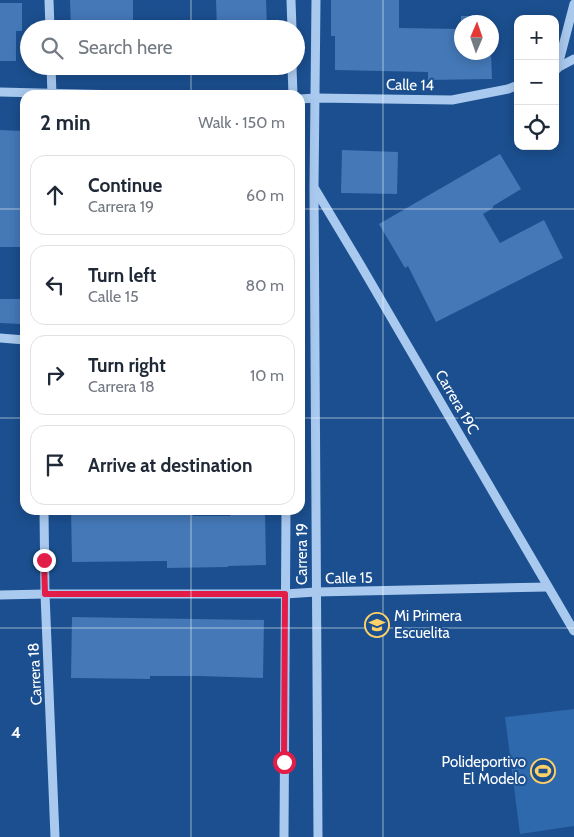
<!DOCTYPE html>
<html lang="en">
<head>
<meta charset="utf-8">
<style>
  :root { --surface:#fff; --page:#f6f6f7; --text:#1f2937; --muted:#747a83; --line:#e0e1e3 }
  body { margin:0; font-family:Cabin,sans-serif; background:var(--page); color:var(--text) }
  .controls { position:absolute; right:15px; top:15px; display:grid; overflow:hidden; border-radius:10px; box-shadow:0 2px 12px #0003 }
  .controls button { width:45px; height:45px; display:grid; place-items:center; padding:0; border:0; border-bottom:1px solid var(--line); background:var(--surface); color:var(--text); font:25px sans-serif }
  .compass { position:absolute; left:454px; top:15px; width:45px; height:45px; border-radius:50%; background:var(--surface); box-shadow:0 2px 12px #0003; rotate:2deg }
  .stop { position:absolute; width:15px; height:15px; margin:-11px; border:4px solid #e11d48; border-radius:50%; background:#fff }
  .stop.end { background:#e11d48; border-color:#fff; box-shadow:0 1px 5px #0008 }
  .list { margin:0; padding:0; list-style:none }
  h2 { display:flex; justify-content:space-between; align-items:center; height:65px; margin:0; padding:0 20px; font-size:21px }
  h2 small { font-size:16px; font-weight:400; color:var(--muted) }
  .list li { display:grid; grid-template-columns:32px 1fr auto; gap:15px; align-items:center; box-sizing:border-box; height:80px; margin:0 10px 10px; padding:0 10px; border:1px solid var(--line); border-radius:15px }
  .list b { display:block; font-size:19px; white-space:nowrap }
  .list p { margin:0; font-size:16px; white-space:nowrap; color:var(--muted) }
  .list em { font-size:16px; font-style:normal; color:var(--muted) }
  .icon { flex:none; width:28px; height:28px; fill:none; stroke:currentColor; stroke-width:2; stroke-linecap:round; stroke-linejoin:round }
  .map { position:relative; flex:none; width:574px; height:837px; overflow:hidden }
  .search { position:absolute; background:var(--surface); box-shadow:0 2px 12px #0003; left:20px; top:20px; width:285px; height:55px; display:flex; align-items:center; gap:12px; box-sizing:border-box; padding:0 18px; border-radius:28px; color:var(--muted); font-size:19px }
  .panel { position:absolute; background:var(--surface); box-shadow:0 2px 12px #0003; left:20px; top:90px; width:285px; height:425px; border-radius:15px }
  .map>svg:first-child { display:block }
  .garden { fill:#2e69ad }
  .building { fill:#4478b7 }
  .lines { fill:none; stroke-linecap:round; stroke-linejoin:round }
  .minor { stroke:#a9c9ee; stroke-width:9 }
  .route { stroke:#e11d48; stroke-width:6 }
  .grid { fill:none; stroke:#fff; stroke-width:1; stroke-opacity:0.55 }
  .labels { text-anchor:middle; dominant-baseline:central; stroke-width:4; stroke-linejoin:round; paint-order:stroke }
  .street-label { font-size:15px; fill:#fff; stroke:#1b4f8f }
  .poi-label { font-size:15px; fill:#fff; stroke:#1b4f8f; text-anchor:start }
  .grid-label { font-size:16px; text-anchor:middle; font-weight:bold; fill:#fff; stroke:#1b4f8f; stroke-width:4; stroke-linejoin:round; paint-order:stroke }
</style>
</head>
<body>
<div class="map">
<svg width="574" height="837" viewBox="0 0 574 837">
  <rect width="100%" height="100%" fill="#1b4f8f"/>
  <polygon class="garden" points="574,709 574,826 520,834 505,717"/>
  <g class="building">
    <polygon points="70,0 133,0 133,20 109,20 109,29 71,29"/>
    <polygon points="216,0 266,0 267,29 217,29"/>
    <polygon points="331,0 399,0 399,28 461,29 461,16 482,16 482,22 462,22 462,52 491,52 492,79 428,80 428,72 335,70 335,36 331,36"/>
    <polygon points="0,3 22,3 22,31 16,31 16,61 0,61"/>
    <polygon points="0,130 23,131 21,176 25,176 24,212 25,212 25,247 0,247"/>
    <polygon points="342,150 398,152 397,194 341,193"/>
    <polygon points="500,154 521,189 493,206 493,208 483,214 500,243 544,220 563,258 436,322 408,266 405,268 379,224"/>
    <polygon points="0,299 21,299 20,324 0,323"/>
    <polygon points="71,510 193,510 193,516 230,516 230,510 265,510 266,565 228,566 228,567 167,568 167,561 72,562"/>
    <polygon points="72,617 264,620 263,678 198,676 150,676 150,679 71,678"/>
  </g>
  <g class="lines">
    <g class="minor">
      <polyline points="49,0 50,29"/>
      <polyline points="291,0 292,29"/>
      <polyline points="316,0 314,188 318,837"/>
      <polyline points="51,66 52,95"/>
      <polyline points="292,66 293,95"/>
      <polyline points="555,69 574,59"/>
      <polyline points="557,69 574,4"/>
      <polyline points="0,92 121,95"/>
      <polyline points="300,99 316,98 452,100 508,89 518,85"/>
      <polyline points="315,189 360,264 574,631"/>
      <polyline points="0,338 25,340"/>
      <polyline points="44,510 45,594 55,837"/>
      <polyline points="0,595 45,594 285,594 316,592 548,587"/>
      <polyline points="284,837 286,510"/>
    </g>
  </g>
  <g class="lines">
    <polyline class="route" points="44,560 45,594 285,594 284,762"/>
  </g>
  <path class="grid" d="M191,0v29M383,0v837M191,66v29M0,209h25M300,209h274M0,418h25M300,418h274M191,510v327M0,628h574"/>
  <defs>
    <symbol id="school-ring" viewBox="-11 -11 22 22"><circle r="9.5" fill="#1b4f8f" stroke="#ffd166" stroke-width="1.5"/><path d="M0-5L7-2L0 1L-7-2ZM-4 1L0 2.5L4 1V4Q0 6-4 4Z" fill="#ffd166"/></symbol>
    <symbol id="stadium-ring" viewBox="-11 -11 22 22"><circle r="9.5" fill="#1b4f8f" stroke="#ffd166" stroke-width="1.5"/><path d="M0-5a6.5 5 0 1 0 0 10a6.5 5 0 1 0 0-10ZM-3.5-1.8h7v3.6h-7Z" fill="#ffd166"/></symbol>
  </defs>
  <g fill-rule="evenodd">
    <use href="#school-ring" x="363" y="611" width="28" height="28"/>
    <use href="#stadium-ring" x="529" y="757" width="28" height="28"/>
  </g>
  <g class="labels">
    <g class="street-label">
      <text transform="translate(410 85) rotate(1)">Calle 14</text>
      <text transform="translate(457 402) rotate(60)">Carrera 19C</text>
      <text transform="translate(302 554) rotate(-90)">Carrera 19</text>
      <text transform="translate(349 578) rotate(-1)">Calle 15</text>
      <text transform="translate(35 674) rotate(-93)">Carrera 18</text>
    </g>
    <g class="poi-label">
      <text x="394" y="616">Mi Primera<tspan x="394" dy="17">Escuelita</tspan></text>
      <text x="526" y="762" text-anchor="end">Polideportivo<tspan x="526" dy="17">El Modelo</tspan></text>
    </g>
  </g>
  <g class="grid-label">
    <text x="16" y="738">4</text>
  </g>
</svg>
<div class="controls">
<button>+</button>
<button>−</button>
<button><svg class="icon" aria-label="locate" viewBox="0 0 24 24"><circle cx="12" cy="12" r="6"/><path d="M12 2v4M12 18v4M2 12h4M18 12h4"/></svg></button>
</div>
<svg class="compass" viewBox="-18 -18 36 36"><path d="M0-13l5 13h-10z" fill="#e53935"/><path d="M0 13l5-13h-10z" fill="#747a83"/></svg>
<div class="stop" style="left:284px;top:762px"></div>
<div class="stop end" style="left:44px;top:560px"></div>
<div class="search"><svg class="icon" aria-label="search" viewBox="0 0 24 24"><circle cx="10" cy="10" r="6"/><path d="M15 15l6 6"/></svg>Search here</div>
<section class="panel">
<h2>2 min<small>Walk · 150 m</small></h2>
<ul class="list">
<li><svg class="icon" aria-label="ahead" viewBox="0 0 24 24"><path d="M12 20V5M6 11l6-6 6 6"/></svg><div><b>Continue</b><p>Carrera 19</p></div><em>60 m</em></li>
<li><svg class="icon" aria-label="left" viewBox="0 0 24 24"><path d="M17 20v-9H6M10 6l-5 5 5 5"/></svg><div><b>Turn left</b><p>Calle 15</p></div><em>80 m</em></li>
<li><svg class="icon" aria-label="right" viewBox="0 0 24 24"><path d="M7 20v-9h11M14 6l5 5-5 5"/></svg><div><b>Turn right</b><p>Carrera 18</p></div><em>10 m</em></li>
<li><svg class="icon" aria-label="arrive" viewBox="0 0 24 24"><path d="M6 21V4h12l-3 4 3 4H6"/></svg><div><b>Arrive at destination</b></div></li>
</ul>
</section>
</div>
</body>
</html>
